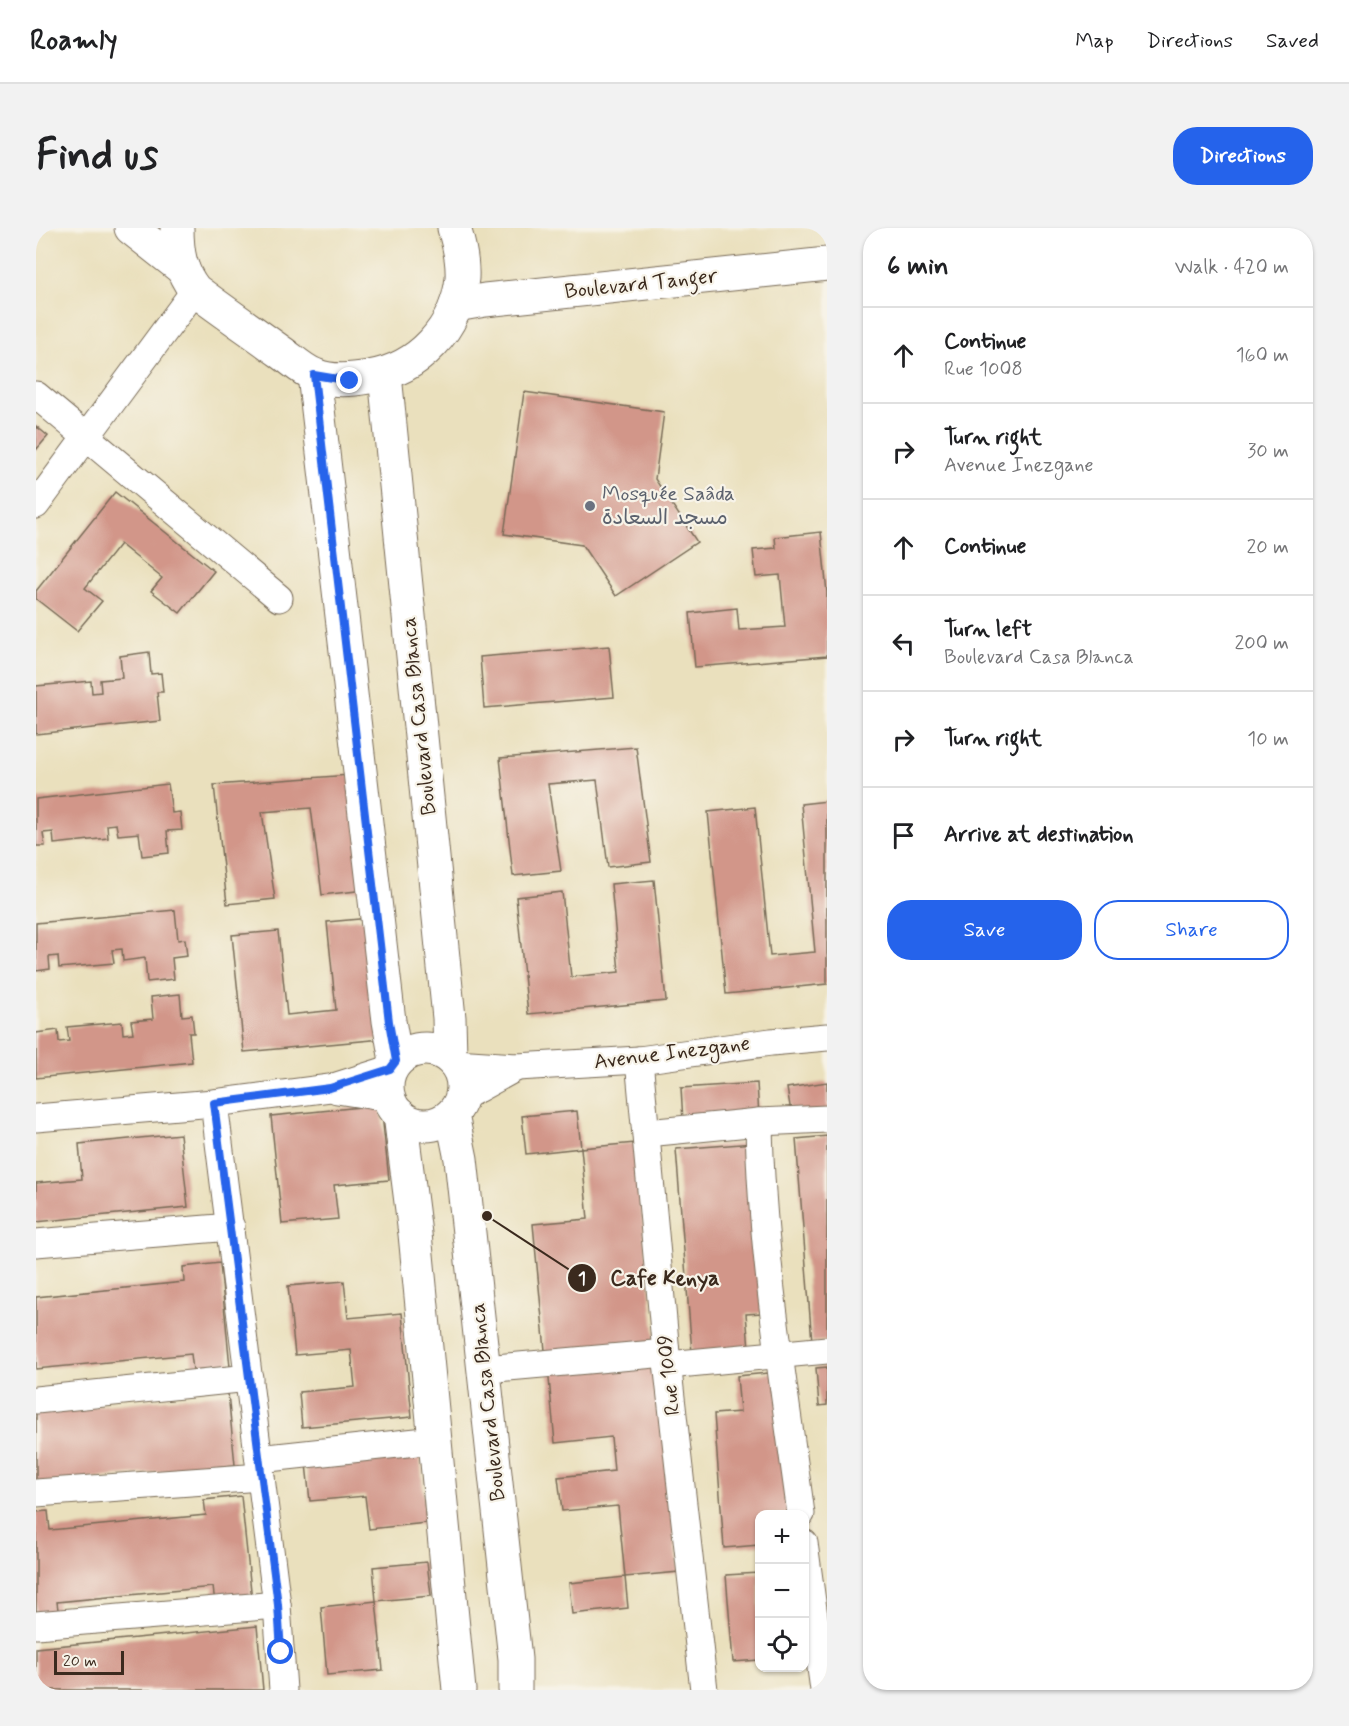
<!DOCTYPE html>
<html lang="en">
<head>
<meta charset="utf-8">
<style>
  :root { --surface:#fff; --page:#f2f2f2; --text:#202124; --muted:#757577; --line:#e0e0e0; --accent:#2563eb }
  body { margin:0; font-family:Mynerve,"Playpen Sans Arabic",sans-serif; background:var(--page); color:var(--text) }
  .controls { position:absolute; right:18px; bottom:18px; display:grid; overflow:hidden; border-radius:12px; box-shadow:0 2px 4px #0004 }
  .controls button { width:54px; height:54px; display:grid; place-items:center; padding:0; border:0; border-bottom:2px solid var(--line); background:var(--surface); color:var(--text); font:30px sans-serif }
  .scale { position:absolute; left:18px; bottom:15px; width:70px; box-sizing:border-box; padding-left:6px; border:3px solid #3b2a1e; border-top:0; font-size:16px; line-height:21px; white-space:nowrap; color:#3b2a1e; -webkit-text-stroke:4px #f7f3e8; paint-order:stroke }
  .stop { position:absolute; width:18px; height:18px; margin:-14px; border:4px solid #2563eb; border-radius:50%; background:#fff }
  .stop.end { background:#2563eb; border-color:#fff; box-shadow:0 2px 6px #0008 }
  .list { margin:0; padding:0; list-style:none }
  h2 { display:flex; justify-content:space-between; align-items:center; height:78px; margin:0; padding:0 24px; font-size:26px }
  h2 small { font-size:20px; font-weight:400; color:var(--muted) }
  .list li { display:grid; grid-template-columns:39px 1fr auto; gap:18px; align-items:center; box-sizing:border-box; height:96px; padding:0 24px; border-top:2px solid var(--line) }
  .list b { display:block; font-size:22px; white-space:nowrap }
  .list p { margin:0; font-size:20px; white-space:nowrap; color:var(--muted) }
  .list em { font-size:20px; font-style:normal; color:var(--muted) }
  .actions { display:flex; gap:12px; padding:18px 24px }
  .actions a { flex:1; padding:14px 0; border:2px solid var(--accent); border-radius:24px; text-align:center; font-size:21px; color:var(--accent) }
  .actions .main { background:var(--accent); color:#fff }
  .icon { flex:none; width:33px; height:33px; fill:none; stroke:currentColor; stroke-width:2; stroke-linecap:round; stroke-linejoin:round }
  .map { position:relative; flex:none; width:791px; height:1462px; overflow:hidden; border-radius:24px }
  header { display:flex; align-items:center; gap:36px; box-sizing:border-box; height:84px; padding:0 30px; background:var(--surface); border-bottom:2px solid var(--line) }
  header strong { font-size:28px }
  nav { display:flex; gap:33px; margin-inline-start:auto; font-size:21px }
  .intro { display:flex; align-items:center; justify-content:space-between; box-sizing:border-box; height:144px; padding:0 36px }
  h1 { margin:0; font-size:42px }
  .button { padding:15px 27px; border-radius:24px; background:var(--accent); color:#fff; font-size:21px; font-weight:700 }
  main { display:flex; gap:36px; padding:0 36px }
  aside { flex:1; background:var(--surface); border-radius:24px; box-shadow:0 2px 4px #0004 }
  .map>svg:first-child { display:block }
  .building { fill:#d29689 }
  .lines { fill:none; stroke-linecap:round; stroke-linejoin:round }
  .street-casing { stroke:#786a56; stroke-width:29 }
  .secondary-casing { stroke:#786a56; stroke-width:35 }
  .street { stroke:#fff; stroke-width:27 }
  .secondary { stroke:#fff; stroke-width:33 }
  .route { stroke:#2563eb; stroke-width:8 }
  .worship-dot { fill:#6b7280; stroke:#f7f3e8; stroke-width:2 }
  .labels { text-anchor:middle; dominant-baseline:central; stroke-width:4.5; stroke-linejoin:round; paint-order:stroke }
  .street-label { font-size:21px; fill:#3b2a1e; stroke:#f7f3e8 }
  .worship-label { font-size:21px; fill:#5b616d; stroke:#f7f3e8; text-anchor:start }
  .leader { fill:none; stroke:#3b2a1e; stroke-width:2 }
  .callout-dot { fill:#3b2a1e; stroke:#f7f3e8; stroke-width:2 }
  .mark-label { font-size:18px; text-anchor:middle; font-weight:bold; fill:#fff }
  .callout-label { font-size:22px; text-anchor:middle; font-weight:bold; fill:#3b2a1e; stroke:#f7f3e8; stroke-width:4.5; stroke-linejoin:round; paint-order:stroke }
</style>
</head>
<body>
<header>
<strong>Roamly</strong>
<nav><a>Map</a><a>Directions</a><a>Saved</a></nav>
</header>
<div class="intro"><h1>Find us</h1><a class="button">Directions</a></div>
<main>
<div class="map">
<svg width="791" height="1462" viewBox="0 0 791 1462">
  <rect width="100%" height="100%" fill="#f7f3e8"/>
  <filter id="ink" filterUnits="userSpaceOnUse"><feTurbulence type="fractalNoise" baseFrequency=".0167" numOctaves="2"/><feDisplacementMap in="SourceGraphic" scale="12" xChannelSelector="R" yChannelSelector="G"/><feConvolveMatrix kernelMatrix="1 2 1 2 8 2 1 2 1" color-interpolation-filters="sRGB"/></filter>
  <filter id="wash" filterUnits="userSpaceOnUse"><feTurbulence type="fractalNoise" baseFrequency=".008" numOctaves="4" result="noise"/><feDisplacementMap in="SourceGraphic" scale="24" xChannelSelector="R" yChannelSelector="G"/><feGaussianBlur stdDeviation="1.35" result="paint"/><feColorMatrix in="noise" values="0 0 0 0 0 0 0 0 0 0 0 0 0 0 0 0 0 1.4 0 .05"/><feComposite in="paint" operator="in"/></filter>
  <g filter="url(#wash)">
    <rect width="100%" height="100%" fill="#eae0bd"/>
    <g id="blocks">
      <g class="building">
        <polygon points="488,164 628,184 619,251 661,314 580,368 546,317 468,306"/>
        <polygon points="0,198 12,208 0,222"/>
        <polygon points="79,264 178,343 144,385 115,363 126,350 84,316 49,360 66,373 41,403 0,371 0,363"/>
        <polygon points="785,304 791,365 791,428 659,439 654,385 701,380 703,402 749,399 744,347 720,349 717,322 740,320 739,309"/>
        <polygon points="573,418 578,469 448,480 444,429"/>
        <polygon points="113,424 115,446 125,445 127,464 121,464 124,493 0,506 0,458 55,453 56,465 65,464 64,452 86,450 84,428"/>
        <polygon points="600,519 615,634 572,639 561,552 512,556 525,643 477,648 464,530"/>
        <polygon points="314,547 329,662 286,667 275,580 226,584 239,671 191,676 178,557"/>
        <polygon points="132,556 136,585 144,584 146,602 131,603 133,625 106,628 103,605 82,607 80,596 71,597 72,610 18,616 17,604 7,605 9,618 0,618 0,571"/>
        <polygon points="791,573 791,756 690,766 672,584 719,579 734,728 779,724 765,576"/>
        <polygon points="618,652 630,773 492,786 480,669 526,664 535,749 583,744 575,656"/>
        <polygon points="139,682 142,712 149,711 151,728 136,730 138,751 111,754 109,730 87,733 86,721 76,722 78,735 23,740 22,728 13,729 14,741 0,743 0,695"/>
        <polygon points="334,690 346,811 208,824 196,707 242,703 251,787 300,782 291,694"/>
        <polygon points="144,766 146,788 156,787 158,805 153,805 156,834 0,850 0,805 22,802 23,814 33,813 31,799 86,794 87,806 97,805 95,793 117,791 115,769"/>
        <polygon points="791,854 791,887 756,890 751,860"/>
        <polygon points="721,855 723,888 647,893 645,860"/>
        <polygon points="345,877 353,952 298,957 302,991 246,996 235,888"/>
        <polygon points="541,883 545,920 490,926 486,888"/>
        <polygon points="144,906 152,979 0,994 0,955 46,951 43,916"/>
        <polygon points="791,908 791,1113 776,1114 760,911"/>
        <polygon points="599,915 620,1123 510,1133 497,996 552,991 545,920"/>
        <polygon points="718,915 726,1085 710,1086 713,1120 656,1125 640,921"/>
        <polygon points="184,1035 194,1139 157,1142 155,1126 0,1141 0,1069 148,1054 147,1039"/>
        <polygon points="308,1053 312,1090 366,1085 376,1189 266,1199 263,1164 319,1159 315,1122 259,1127 252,1058"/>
        <polygon points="622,1130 643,1344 589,1349 582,1278 526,1283 522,1249 578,1243 575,1209 519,1215 512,1140"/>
        <polygon points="791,1139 791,1177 783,1178 780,1140"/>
        <polygon points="743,1144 758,1286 724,1286 723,1317 688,1320 678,1186 704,1184 701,1148"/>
        <polygon points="192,1165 199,1237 0,1256 0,1184"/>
        <polygon points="384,1225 390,1295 333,1301 329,1268 274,1273 270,1236"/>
        <polygon points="205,1268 216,1372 179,1375 177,1359 124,1364 21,1374 23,1389 0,1391 0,1284 12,1283 14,1302 170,1287 168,1272"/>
        <polygon points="391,1334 395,1368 340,1373 337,1339"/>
        <polygon points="723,1345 723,1432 697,1434 690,1347"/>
        <polygon points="589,1349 592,1380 536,1386 533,1355"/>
        <polygon points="340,1373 347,1442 291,1447 285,1379"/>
        <polygon points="221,1398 227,1462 0,1462 0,1420"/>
      </g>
    </g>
  </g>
  <g filter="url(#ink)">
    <use href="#blocks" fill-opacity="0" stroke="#786a56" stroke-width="1.5"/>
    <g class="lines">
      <defs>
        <g id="street">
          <polyline points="0,167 243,370"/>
          <polyline points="0,277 159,62"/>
          <polyline points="603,832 630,1125 668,1462"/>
          <polyline points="419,835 481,839 603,832 735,814 791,809"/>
          <polyline points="301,862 352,870"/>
          <polyline points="425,870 481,839"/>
          <polyline points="178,875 241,1377 247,1462"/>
          <polyline points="0,890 178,875 294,860 354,841"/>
          <path d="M723,894c2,130 25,263 42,392"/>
          <polyline points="611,905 723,894 791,891"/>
          <polyline points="0,1015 195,999"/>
          <polyline points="632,1137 791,1122"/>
          <polyline points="449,1141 630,1125"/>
          <polyline points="0,1172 213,1150"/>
          <polyline points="223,1231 399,1212"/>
          <polyline points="0,1265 225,1249"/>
          <polyline points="768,1315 788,1462"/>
          <polyline points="0,1397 241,1377"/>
        </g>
        <g id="secondary">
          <polyline points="95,0 147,41"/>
          <path d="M141,0c0,24 3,43 18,62 28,21 57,41 86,62 10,7 22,19 34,23 16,7 37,5 54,2 50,-8 88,-49 93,-99 1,-18 -3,-34 -8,-50"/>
          <polyline points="420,77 449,72 791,36"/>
          <polyline points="278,147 353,793 360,833"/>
          <polyline points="349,147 413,790 414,829"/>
          <circle cx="389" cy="859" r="38"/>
          <polyline points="364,887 379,1006 423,1462"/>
          <polyline points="416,887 425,931 479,1431 479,1462"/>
        </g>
      </defs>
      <use href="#street" class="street-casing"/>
      <use href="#secondary" class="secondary-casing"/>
      <use href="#street" class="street"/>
      <use href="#secondary" class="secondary"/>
    </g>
  </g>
  <g class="lines" filter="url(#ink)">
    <polyline class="route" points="245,1424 242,1377 178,875 294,860 354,841 360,833 353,794 278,147 314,153"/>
  </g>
  <circle class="worship-dot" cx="554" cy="278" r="6"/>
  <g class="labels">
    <g class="street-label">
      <text transform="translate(605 56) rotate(-6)">Boulevard Tanger</text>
      <text transform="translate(383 488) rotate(-96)">Boulevard Casa Blanca</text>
      <text transform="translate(636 825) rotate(-7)">Avenue Inezgane</text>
      <text transform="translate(633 1147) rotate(-96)">Rue 1009</text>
      <text transform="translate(452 1174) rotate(-96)">Boulevard Casa Blanca</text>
    </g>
    <g class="worship-label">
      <text x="566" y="266">Mosquée Saâda<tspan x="566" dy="24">مسجد السعادة</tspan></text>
    </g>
  </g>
  <path class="leader" d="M451 988L546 1050"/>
  <g class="callout-dot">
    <circle cx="451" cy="988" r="6"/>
    <circle cx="546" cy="1050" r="15"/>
  </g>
  <g class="mark-label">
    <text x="546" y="1056">1</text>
  </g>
  <g class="callout-label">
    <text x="629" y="1057">Cafe Kenya</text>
  </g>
</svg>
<div class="controls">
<button>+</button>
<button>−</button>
<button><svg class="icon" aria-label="locate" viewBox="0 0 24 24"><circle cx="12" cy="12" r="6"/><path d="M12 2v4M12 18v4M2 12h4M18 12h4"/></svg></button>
</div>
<div class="scale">20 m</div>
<div class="stop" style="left:245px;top:1424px"></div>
<div class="stop end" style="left:314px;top:153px"></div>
</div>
<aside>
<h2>6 min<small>Walk · 420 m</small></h2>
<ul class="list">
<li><svg class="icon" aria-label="ahead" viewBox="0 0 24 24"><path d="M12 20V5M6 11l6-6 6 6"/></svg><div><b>Continue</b><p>Rue 1008</p></div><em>160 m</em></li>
<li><svg class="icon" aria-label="right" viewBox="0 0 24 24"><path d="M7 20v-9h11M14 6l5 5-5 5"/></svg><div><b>Turn right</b><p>Avenue Inezgane</p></div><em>30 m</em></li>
<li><svg class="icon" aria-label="ahead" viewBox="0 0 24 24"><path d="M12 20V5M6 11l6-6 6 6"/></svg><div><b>Continue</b></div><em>20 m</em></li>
<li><svg class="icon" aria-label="left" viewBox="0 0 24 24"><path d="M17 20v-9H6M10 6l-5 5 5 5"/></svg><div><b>Turn left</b><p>Boulevard Casa Blanca</p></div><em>200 m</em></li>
<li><svg class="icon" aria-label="right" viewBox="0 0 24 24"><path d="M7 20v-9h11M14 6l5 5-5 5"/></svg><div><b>Turn right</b></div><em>10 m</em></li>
<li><svg class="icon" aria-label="arrive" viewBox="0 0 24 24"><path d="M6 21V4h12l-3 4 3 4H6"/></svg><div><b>Arrive at destination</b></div></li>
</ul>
<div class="actions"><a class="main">Save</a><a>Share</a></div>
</aside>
</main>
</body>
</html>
